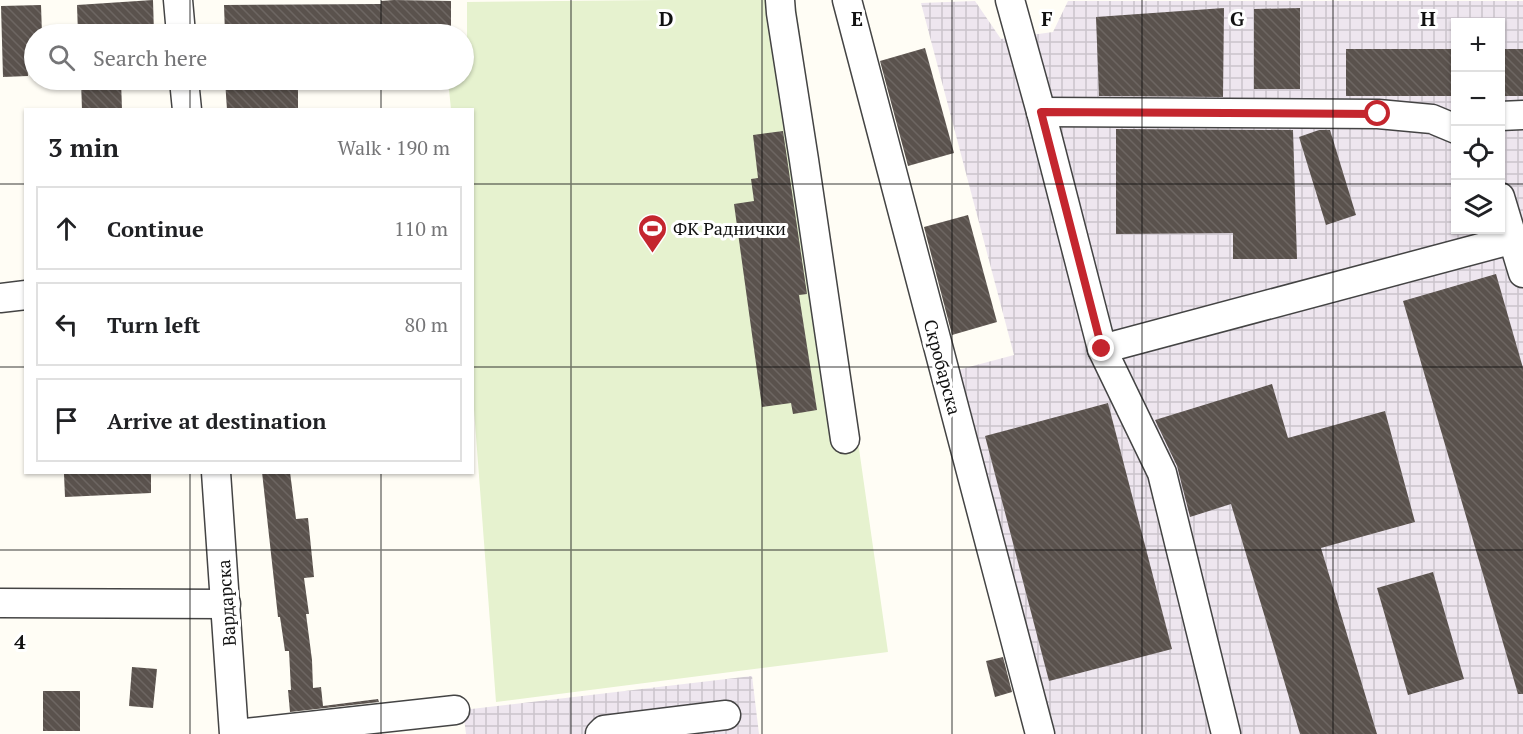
<!DOCTYPE html>
<html lang="en">
<head>
<meta charset="utf-8">
<style>
  :root { --surface:#fff; --page:#f6f6f6; --text:#202124; --muted:#757577; --line:#e0e0e0 }
  body { margin:0; font-family:"PT Serif",serif; background:var(--page); color:var(--text) }
  .controls { position:absolute; right:18px; top:18px; display:grid; overflow:hidden; border-radius:0px; box-shadow:0 2px 4px #0004 }
  .controls button { width:54px; height:54px; display:grid; place-items:center; padding:0; border:0; border-bottom:2px solid var(--line); background:var(--surface); color:var(--text); font:30px sans-serif }
  .stop { position:absolute; width:18px; height:18px; margin:-14px; border:4px solid #c4262e; border-radius:50%; background:#fff }
  .stop.end { background:#c4262e; border-color:#fff; box-shadow:0 2px 6px #0008 }
  .list { margin:0; padding:0; list-style:none }
  h2 { display:flex; justify-content:space-between; align-items:center; height:78px; margin:0; padding:0 24px; font-size:26px }
  h2 small { font-size:20px; font-weight:400; color:var(--muted) }
  .list li { display:grid; grid-template-columns:39px 1fr auto; gap:18px; align-items:center; box-sizing:border-box; height:84px; margin:0 12px 12px; padding:0 12px; border:2px solid var(--line); border-radius:0px }
  .list b { display:block; font-size:22px; white-space:nowrap }
  .list em { font-size:20px; font-style:normal; color:var(--muted) }
  .icon { flex:none; width:33px; height:33px; fill:none; stroke:currentColor; stroke-width:2; stroke-linecap:round; stroke-linejoin:round }
  .map { position:relative; flex:none; width:1523px; height:734px; overflow:hidden }
  .search { position:absolute; background:var(--surface); box-shadow:0 2px 4px #0004; left:24px; top:24px; width:450px; height:66px; display:flex; align-items:center; gap:15px; box-sizing:border-box; padding:0 21px; border-radius:33px; color:var(--muted); font-size:22px }
  .panel { position:absolute; background:var(--surface); box-shadow:0 2px 4px #0004; left:24px; top:108px; width:450px; height:366px; border-radius:0px }
  .map>svg:first-child { display:block }
  .industrial { fill:url(#industrial-grid); fill-rule:evenodd }
  .pitch { fill:#e6f2cf }
  .building { fill:url(#building-back-hatch) }
  .lines { fill:none; stroke-linecap:round; stroke-linejoin:round }
  .minor-casing { stroke:#444; stroke-width:31 }
  .minor { stroke:#fff; stroke-width:28 }
  .route { stroke:#c4262e; stroke-width:8 }
  .grid { fill:none; stroke:#111; stroke-width:1.5; stroke-opacity:0.55 }
  .labels { text-anchor:middle; dominant-baseline:central; stroke-width:6; stroke-linejoin:round; paint-order:stroke }
  .poi-label { font-size:18px; fill:#111; stroke:#fff; text-anchor:start }
  .street-label { font-size:18px; fill:#111; stroke:#fff }
  .grid-label { font-size:20px; text-anchor:middle; font-weight:bold; fill:#111; stroke:#fff; stroke-width:6; stroke-linejoin:round; paint-order:stroke }
</style>
</head>
<body>
<div class="map">
<svg width="1523" height="734" viewBox="0 0 1523 734">
  <defs>
    <pattern id="industrial-grid" width="8" height="8" patternUnits="userSpaceOnUse" patternTransform="scale(1.5)"><rect width="8" height="8" fill="#eee6ef"/><path d="M0 4h8M4 0v8" fill="none" stroke="#cbc4cc"/></pattern>
    <pattern id="building-back-hatch" width="6" height="6" patternUnits="userSpaceOnUse" patternTransform="scale(1.5)"><rect width="6" height="6" fill="#5a524d"/><path d="M-1 5l2 2M0 0l6 6M5-1l2 2" fill="none" stroke="#6d6662"/></pattern>
  </defs>
  <rect width="100%" height="100%" fill="#fffdf5"/>
  <g class="industrial">
    <path d="M975,1l26,38 52,-7 15,-31h455v733h-470l-99,-363 60,-16 -93,-352zM1456,22h44v208h-44z"/>
    <polygon points="752,676 759,734 466,734 463,710"/>
  </g>
  <polygon class="pitch" points="665,0 795,0 888,652 496,702 473,396 472,110 451,109 448,80 464,80 464,39 467,38 467,2"/>
  <g class="building">
    <polygon points="153,0 154,34 78,34 77,5"/>
    <polygon points="394,0 451,1 451,32 415,32 416,34 225,34 224,5 381,4 381,1"/>
    <polygon points="41,5 42,34 34,34 34,56 27,57 28,76 3,77 1,6"/>
    <polygon points="1224,8 1223,97 1099,96 1096,17"/>
    <polygon points="1300,8 1300,89 1254,89 1254,9"/>
    <polygon points="925,48 954,153 908,166 880,61"/>
    <rect x="1346" y="49" width="109" height="47"/>
    <rect x="1500" y="49" width="23" height="47"/>
    <polygon points="81,80 121,80 122,110 82,110"/>
    <polygon points="225,80 298,80 298,110 227,110"/>
    <polygon points="1116,129 1293,130 1297,259 1233,259 1233,233 1116,234"/>
    <polygon points="1319,130 1330,130 1356,215 1326,225 1299,137"/>
    <polygon points="783,131 807,294 799,295 817,410 793,414 791,403 762,407 734,204 754,201 751,179 758,178 753,135"/>
    <polygon points="968,215 997,322 952,335 924,227"/>
    <polygon points="1496,274 1523,368 1523,694 1518,694 1403,301"/>
    <polygon points="1272,384 1288,438 1385,411 1415,522 1321,548 1377,734 1300,734 1231,504 1190,517 1177,466 1155,420"/>
    <polygon points="1108,403 1172,649 1049,681 985,436"/>
    <polygon points="109,472 151,472 151,493 65,497 64,474"/>
    <polygon points="262,472 290,472 296,519 308,518 314,577 304,578 309,614 306,614 312,660 313,688 321,687 323,706 378,699 379,702 290,712 288,690 291,690 289,651 285,651 280,617 278,617"/>
    <polygon points="1433,572 1464,679 1408,695 1377,588"/>
    <polygon points="1003,657 1012,692 995,697 986,661"/>
    <polygon points="132,667 157,669 153,708 129,706"/>
    <rect x="43" y="691" width="37" height="40"/>
  </g>
  <g class="lines">
    <defs>
      <g id="minor">
        <polyline points="178,0 181,34"/>
        <polyline points="780,0 781,13 804,160 845,439"/>
        <polyline points="847,0 1040,734"/>
        <polyline points="1010,0 1041,112 1102,349 1162,473 1226,734"/>
        <polyline points="184,80 187,110"/>
        <polyline points="1041,112 1378,114 1432,119 1456,129"/>
        <polyline points="1500,116 1523,115"/>
        <polyline points="1500,197 1523,273"/>
        <polyline points="0,298 26,295"/>
        <polyline points="1102,349 1514,239"/>
        <polyline points="216,472 234,734"/>
        <polyline points="0,603 226,604"/>
        <polyline points="236,734 455,710"/>
        <polyline points="600,734 604,730 726,715"/>
      </g>
    </defs>
    <use href="#minor" class="minor-casing"/>
    <use href="#minor" class="minor"/>
  </g>
  <g class="lines">
    <polyline class="route" points="1102,349 1041,112 1378,114"/>
  </g>
  <path class="grid" d="M190,0v34M381,0v34M571,0v734M762,0v734M952,0v734M1142,0v734M1333,0v734M190,80v30M381,80v30M0,184h26M472,184h984M1500,184h23M0,367h26M472,367h1051M190,472v262M381,472v262M0,550h1523"/>
  <defs>
    <symbol id="stadium-pin" viewBox="-11 -11 22 30"><path d="M0 17L-7.5 6A9.5 9.5 0 1 1 7.5 6Z" fill="#c4262e" stroke="#fff"/><path d="M0-5a6.5 5 0 1 0 0 10a6.5 5 0 1 0 0-10ZM-3.5-1.8h7v3.6h-7Z" fill="#fff"/></symbol>
  </defs>
  <g fill-rule="evenodd">
    <use href="#stadium-pin" x="636" y="212" width="33" height="45"/>
  </g>
  <g class="labels">
    <g class="poi-label">
      <text x="673" y="228">ФК Раднички</text>
    </g>
    <g class="street-label">
      <text transform="translate(943 367) rotate(75)">Скробарска</text>
      <text transform="translate(226 603) rotate(-94)">Вардарска</text>
    </g>
  </g>
  <g class="grid-label">
    <text x="666" y="26">D</text>
    <text x="857" y="26">E</text>
    <text x="1047" y="26">F</text>
    <text x="1237" y="26">G</text>
    <text x="1428" y="26">H</text>
    <text x="20" y="649">4</text>
  </g>
</svg>
<div class="controls">
<button>+</button>
<button>−</button>
<button><svg class="icon" aria-label="locate" viewBox="0 0 24 24"><circle cx="12" cy="12" r="6"/><path d="M12 2v4M12 18v4M2 12h4M18 12h4"/></svg></button>
<button><svg class="icon" aria-label="layers" viewBox="0 0 24 24"><path d="M12 4l9 5-9 5-9-5zM3 14l9 5 9-5"/></svg></button>
</div>
<div class="stop" style="left:1378px;top:114px"></div>
<div class="stop end" style="left:1102px;top:349px"></div>
<div class="search"><svg class="icon" aria-label="search" viewBox="0 0 24 24"><circle cx="10" cy="10" r="6"/><path d="M15 15l6 6"/></svg>Search here</div>
<section class="panel">
<h2>3 min<small>Walk · 190 m</small></h2>
<ul class="list">
<li><svg class="icon" aria-label="ahead" viewBox="0 0 24 24"><path d="M12 20V5M6 11l6-6 6 6"/></svg><div><b>Continue</b></div><em>110 m</em></li>
<li><svg class="icon" aria-label="left" viewBox="0 0 24 24"><path d="M17 20v-9H6M10 6l-5 5 5 5"/></svg><div><b>Turn left</b></div><em>80 m</em></li>
<li><svg class="icon" aria-label="arrive" viewBox="0 0 24 24"><path d="M6 21V4h12l-3 4 3 4H6"/></svg><div><b>Arrive at destination</b></div></li>
</ul>
</section>
</div>
</body>
</html>
